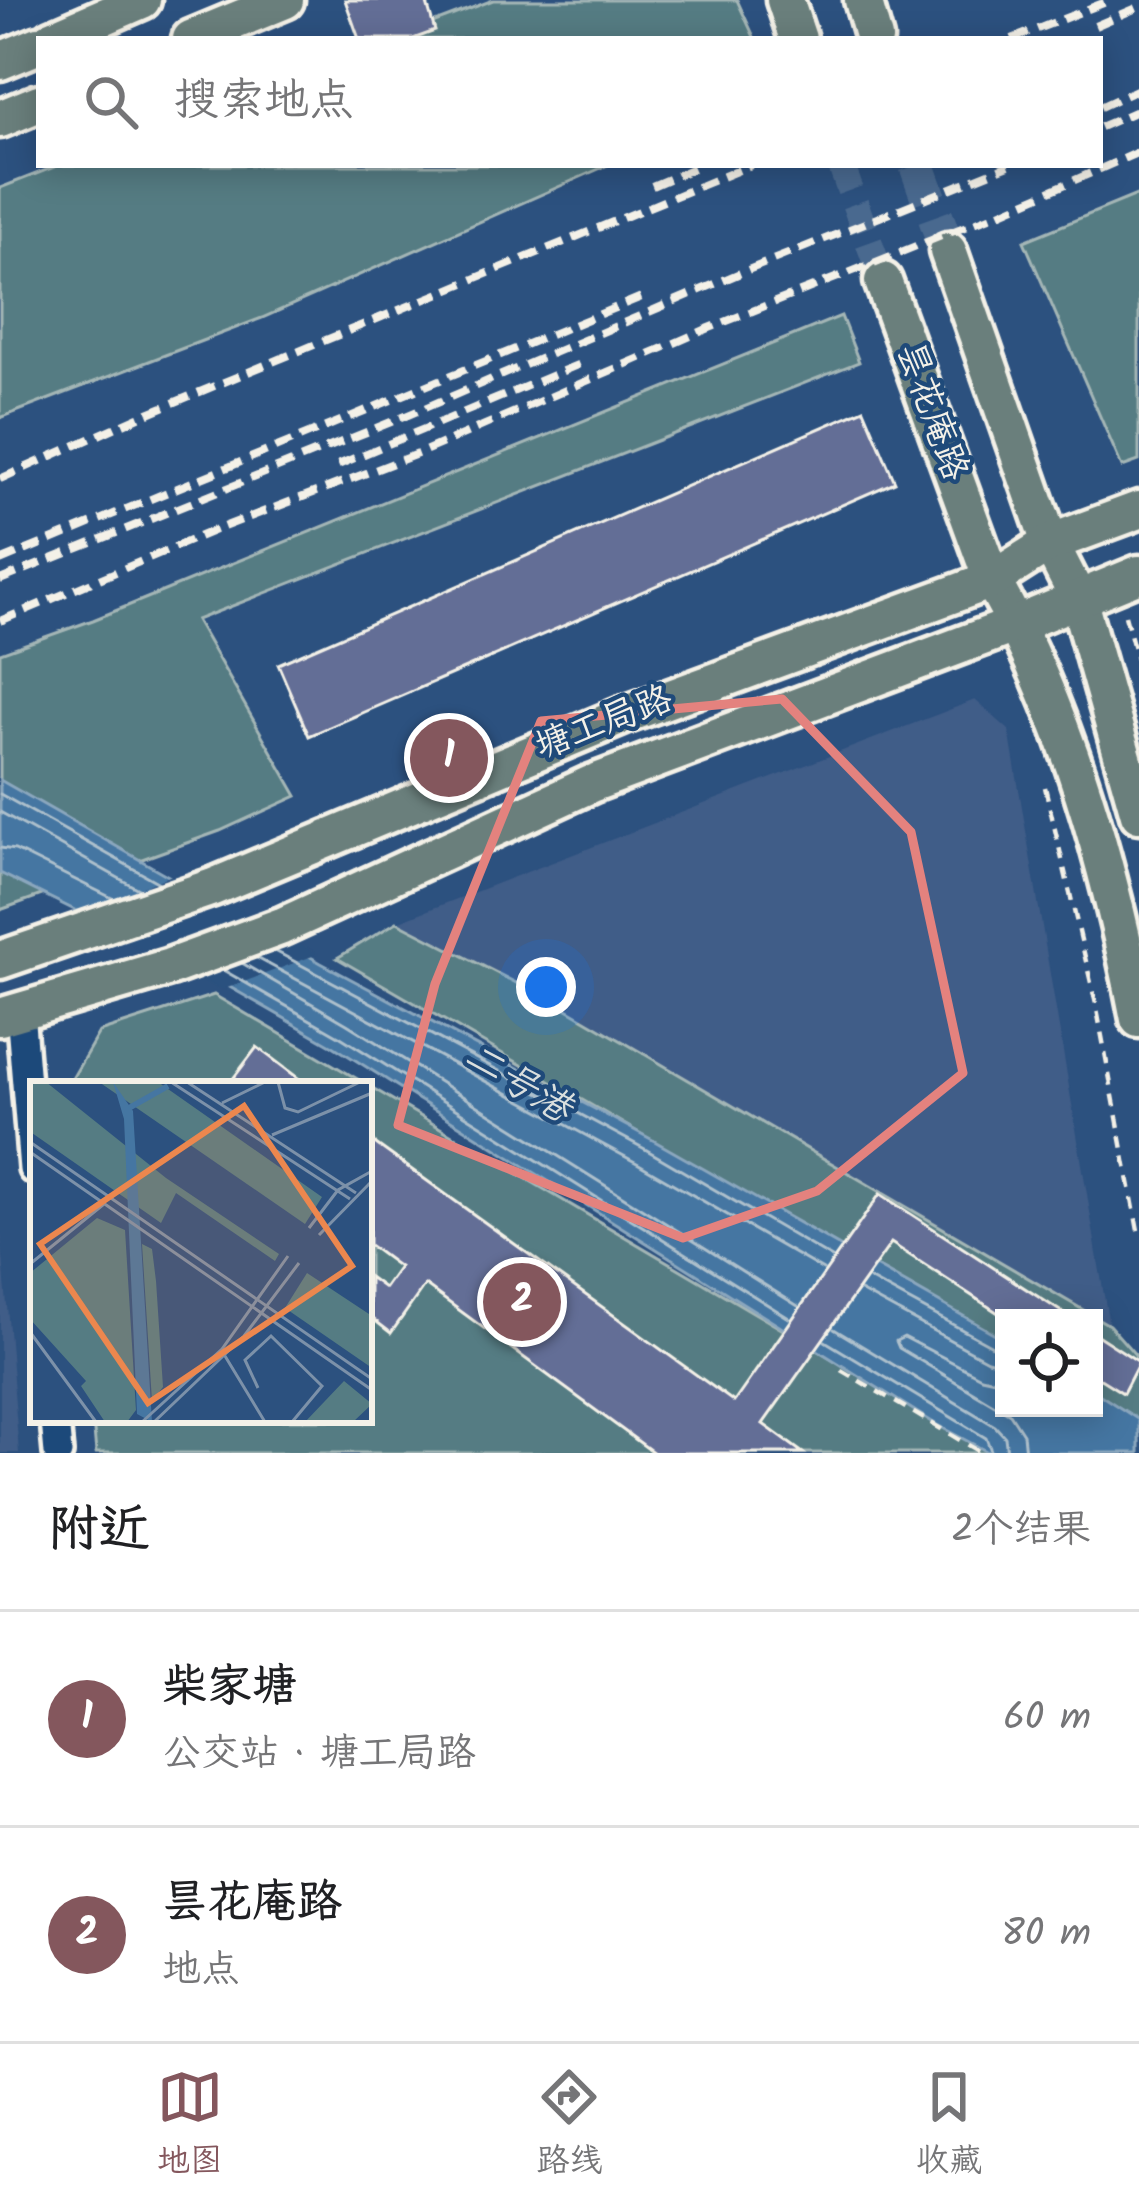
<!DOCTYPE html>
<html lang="zh">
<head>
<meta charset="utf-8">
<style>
  :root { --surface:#fff; --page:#f2f2f2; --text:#202124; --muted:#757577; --line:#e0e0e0; --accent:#84575d }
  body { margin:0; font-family:Kalam,"LXGW WenKai TC",sans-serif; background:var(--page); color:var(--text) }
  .controls { position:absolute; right:36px; bottom:36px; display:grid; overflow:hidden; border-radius:0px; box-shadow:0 6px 30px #0003 }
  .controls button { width:108px; height:108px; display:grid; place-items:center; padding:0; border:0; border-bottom:3px solid var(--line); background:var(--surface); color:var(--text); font:60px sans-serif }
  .you { position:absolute; left:546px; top:987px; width:42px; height:42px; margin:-30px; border:9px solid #fff; border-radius:50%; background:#1a73e8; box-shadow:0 0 0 18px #1a73e833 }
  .badge { display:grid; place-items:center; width:78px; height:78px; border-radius:50%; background:var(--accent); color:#fff; font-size:39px; font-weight:700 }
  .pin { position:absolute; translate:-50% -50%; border:6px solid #fff; box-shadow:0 3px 12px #0006 }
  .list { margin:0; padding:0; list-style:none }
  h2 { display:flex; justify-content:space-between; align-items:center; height:156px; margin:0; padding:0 48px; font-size:51px }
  h2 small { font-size:39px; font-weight:400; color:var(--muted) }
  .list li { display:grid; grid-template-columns:78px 1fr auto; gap:36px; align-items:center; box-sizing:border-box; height:216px; padding:0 48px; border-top:3px solid var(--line) }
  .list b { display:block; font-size:45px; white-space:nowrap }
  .list p { margin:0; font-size:39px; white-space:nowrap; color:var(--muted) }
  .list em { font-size:39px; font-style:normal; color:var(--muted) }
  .icon { flex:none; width:66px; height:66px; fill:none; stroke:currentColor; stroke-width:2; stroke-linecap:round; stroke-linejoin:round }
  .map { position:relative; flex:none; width:1139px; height:1453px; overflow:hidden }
  .search { position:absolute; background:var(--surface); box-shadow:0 6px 30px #0003; left:36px; right:36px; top:36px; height:132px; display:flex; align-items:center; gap:30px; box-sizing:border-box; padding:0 42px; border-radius:0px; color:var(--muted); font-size:45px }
  .sheet { height:588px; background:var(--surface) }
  nav { display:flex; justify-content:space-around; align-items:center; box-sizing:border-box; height:168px; border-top:3px solid var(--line); background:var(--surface); font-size:33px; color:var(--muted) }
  nav a { display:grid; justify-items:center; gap:6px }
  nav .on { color:var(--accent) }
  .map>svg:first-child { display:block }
  .built { fill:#405d88 }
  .green { fill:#557c83; stroke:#a4b6b6; stroke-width:3 }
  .water { fill:#4576a2; stroke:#8ba7be; stroke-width:3 }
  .pier { fill:#2c517f }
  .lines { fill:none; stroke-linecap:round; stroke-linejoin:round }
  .shore { stroke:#aec0cc; stroke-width:3 }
  .building { fill:#636e96; stroke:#f4f1e8; stroke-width:3 }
  .minor-tunnel { stroke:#4a698f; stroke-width:27; stroke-dasharray:27 14; stroke-linecap:butt }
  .major-tunnel { stroke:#4a698f; stroke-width:36; stroke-dasharray:36 18; stroke-linecap:butt }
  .minor-casing { stroke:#f4f1e8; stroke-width:36 }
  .major-casing { stroke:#f4f1e8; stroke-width:45 }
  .path { stroke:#f4f1e8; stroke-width:4.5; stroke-dasharray:12 9; stroke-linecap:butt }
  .minor { stroke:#1f4a7a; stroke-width:27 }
  .major { stroke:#6b7f7c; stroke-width:36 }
  .rail { stroke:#f4f1e8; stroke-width:8; stroke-dasharray:18 9; stroke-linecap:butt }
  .marked { fill:none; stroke:#e4827e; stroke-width:9; stroke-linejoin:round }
  .labels { text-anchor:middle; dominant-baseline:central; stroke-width:9; stroke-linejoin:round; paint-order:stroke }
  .street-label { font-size:36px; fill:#f4f1e8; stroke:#1f4a7a }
  .water-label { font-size:39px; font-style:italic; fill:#dadfde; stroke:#1f4a7a }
  .inset-river { fill:none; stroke:#4576a2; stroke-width:6 }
  .inset-road { fill:none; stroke:#7c91a9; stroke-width:3 }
  .view { fill:#ec874e; fill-opacity:0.15; stroke:#ec874e; stroke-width:6 }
  .inset-edge { fill:none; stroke:#f4f1e8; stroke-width:6 }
</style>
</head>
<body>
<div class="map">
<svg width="1139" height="1453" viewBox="0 0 1139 1453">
  <rect width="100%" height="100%" fill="#2c517f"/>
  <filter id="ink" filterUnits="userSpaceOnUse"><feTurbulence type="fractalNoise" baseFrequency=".00833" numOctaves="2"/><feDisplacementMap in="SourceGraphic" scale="24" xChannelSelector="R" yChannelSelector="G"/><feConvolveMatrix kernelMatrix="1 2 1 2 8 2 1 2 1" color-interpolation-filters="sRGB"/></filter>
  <g filter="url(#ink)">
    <g class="built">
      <polygon points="975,700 1009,730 1109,1325 567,1009 397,922"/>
      <polygon points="0,1220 19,1453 0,1453"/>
    </g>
    <g class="green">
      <polygon points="493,0 737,0 755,39 390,39"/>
      <polygon points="59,165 608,165 262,318 0,418 0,188"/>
      <polygon points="1139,194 1139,461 1122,467 1024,241"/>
      <polygon points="841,316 859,362 196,620 297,796 220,831 0,910 0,653 93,620"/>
      <polygon points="397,922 567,1009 1109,1325 1139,1359 1139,1422 1094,1396 1094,1318 1004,1318 1004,1344 337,958"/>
      <polygon points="214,995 366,1084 69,1084 99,1032"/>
      <polygon points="369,1086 992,1453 96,1453 93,1420 369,1420"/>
    </g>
    <polygon class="water" points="0,780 321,963 651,1139 1004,1339 1004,1408 1094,1408 1094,1391 1139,1420 1139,1453 990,1453 937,1425 333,1046 226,985 0,873"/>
    <polygon class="pier" points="177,873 318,954 222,990 73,915"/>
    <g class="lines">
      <g class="shore">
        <polyline points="0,794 159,883"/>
        <polyline points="0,812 140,890"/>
        <polyline points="0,848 15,850 114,899"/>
        <polyline points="275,951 645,1149 832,1258"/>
        <polyline points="257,958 637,1163 823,1270"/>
        <polyline points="242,963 347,1024 798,1306"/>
        <polyline points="223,970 339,1036 789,1318"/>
        <polyline points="869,1279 994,1347 1004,1349"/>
        <polyline points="860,1291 987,1360 1004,1364"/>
        <polyline points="834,1329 995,1426 1005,1437 1007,1453"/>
        <polyline points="825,1341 986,1438 992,1453"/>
        <polyline points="1004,1382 981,1377 904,1337 896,1341 899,1348 1010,1414 1023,1434 1025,1453"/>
      </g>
    </g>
    <g class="building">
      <polygon points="345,0 426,0 435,31 413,39 359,39"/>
      <polygon points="864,409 895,482 309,736 278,664"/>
      <polygon points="257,1047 306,1084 229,1084"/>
      <polygon points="369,1139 734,1402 880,1194 1071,1318 1006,1318 891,1243 763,1424 803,1453 654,1453 425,1285 391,1333 369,1316 369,1277 384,1288 399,1267 369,1245"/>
      <polygon points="1094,1333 1139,1362 1123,1393 1094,1375"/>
    </g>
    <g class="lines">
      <polyline class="minor-tunnel" points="841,165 883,281"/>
      <polyline class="major-tunnel" points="917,165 948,251"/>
      <defs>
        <g id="minor">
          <polyline points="20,1011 33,1169"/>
          <polyline points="55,1420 58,1453"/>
        </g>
        <g id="major">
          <polyline points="785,0 798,39"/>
          <polyline points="863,0 874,39"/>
          <polyline points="52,39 142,0"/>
          <polyline points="191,39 285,0"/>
          <polyline points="0,61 39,45"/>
          <polyline points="0,119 39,103"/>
          <polyline points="948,251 1050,543 1078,598 1139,814"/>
          <path d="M883,281l109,299c76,135 118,288 147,439"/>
          <polyline points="0,960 213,887 622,716 992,580 1050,543 1139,510"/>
          <polyline points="0,1017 170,967 282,926 591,784 1017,624 1139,574"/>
        </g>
      </defs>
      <use href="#minor" class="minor-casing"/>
      <use href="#major" class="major-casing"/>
      <g class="path">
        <polyline points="1125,615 1139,667"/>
        <polyline points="1045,787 1096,1004 1139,1236"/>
        <polyline points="841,1370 982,1453"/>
      </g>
      <use href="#minor" class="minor"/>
      <use href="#major" class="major"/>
      <g class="rail">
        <polyline points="1095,26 1139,7"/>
        <polyline points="1012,39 1111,0"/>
        <polyline points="1100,107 1139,89"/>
        <polyline points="1100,127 1139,110"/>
        <polyline points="652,186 701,165"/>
        <polyline points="338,465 582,363"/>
        <polyline points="0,479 139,417 751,165"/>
        <polyline points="0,561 644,296"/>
        <polyline points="0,580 401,418 738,274 1009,165"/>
        <polyline points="0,621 215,530 420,453 707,329 997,214 1139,152"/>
      </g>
    </g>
  </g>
  <path class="marked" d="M782,699l129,133 52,241 -146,118 -134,47 -285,-113 37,-141 106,-263z"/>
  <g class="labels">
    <g class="street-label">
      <text transform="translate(931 412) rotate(70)">昙花庵路</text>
      <text transform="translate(604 724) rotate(-21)">塘工局路</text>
    </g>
    <g class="water-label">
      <text transform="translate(517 1084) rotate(31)">二号港</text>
    </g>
  </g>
  <g transform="translate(30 1081)">
    <rect width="342" height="342" fill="#2c517f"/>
    <path d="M0,1h16l120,96 113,76 -4,7 -99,-68 -15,30 -129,-90zM69,1h59l164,115 -17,27zM67,137l28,12 11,180 -9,12h-22l-24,-36 5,-5 -56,-62v-46zM112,163l10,5 4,32 7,106 -11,14zM277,192l65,43v52l-87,-60zM314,300l28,23 -19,18h-48z" fill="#557c83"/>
    <path d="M83,1l20,29 19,311 -15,-8 -13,-295z" fill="#4576a2"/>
    <path class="inset-river" d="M99,27l39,-22"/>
    <path class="inset-road" d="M141,1l179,117M157,1l169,111M248,1l7,26 13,4 62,-30M192,22l43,-21M242,54l100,-42M0,61l342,237M0,71l342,238M279,147l29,-38 34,-19M289,154l53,-54M0,183l74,-60M0,251l66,90M195,275l40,66M228,307l-13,-28 26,-24 51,50 -30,36M112,341l80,-73 66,-93M124,341l90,-86 55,-73"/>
    <path class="view" d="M214,25l108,160 -204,137 -108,-159z"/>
    <rect width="342" height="342" class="inset-edge"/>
  </g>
</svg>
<div class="controls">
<button><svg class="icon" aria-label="locate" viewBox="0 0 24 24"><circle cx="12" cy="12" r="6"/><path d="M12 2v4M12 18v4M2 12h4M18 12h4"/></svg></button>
</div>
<div class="you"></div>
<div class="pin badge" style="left:449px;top:758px">1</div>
<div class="pin badge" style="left:522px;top:1302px">2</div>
<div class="search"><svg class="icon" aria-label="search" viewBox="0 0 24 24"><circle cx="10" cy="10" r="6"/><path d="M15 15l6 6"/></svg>搜索地点</div>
</div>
<section class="sheet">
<h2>附近<small>2个结果</small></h2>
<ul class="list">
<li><span class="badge">1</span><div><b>柴家塘</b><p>公交站 · 塘工局路</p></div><em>60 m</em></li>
<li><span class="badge">2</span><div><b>昙花庵路</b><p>地点</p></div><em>80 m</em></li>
</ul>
</section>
<nav>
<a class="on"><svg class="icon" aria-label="map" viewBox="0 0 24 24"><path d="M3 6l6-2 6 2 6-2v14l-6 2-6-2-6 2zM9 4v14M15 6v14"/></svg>地图</a>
<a><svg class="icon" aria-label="directions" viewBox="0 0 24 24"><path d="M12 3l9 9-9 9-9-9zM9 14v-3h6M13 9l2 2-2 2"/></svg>路线</a>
<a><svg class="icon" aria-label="saved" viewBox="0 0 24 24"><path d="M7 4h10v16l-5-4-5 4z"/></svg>收藏</a>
</nav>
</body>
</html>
